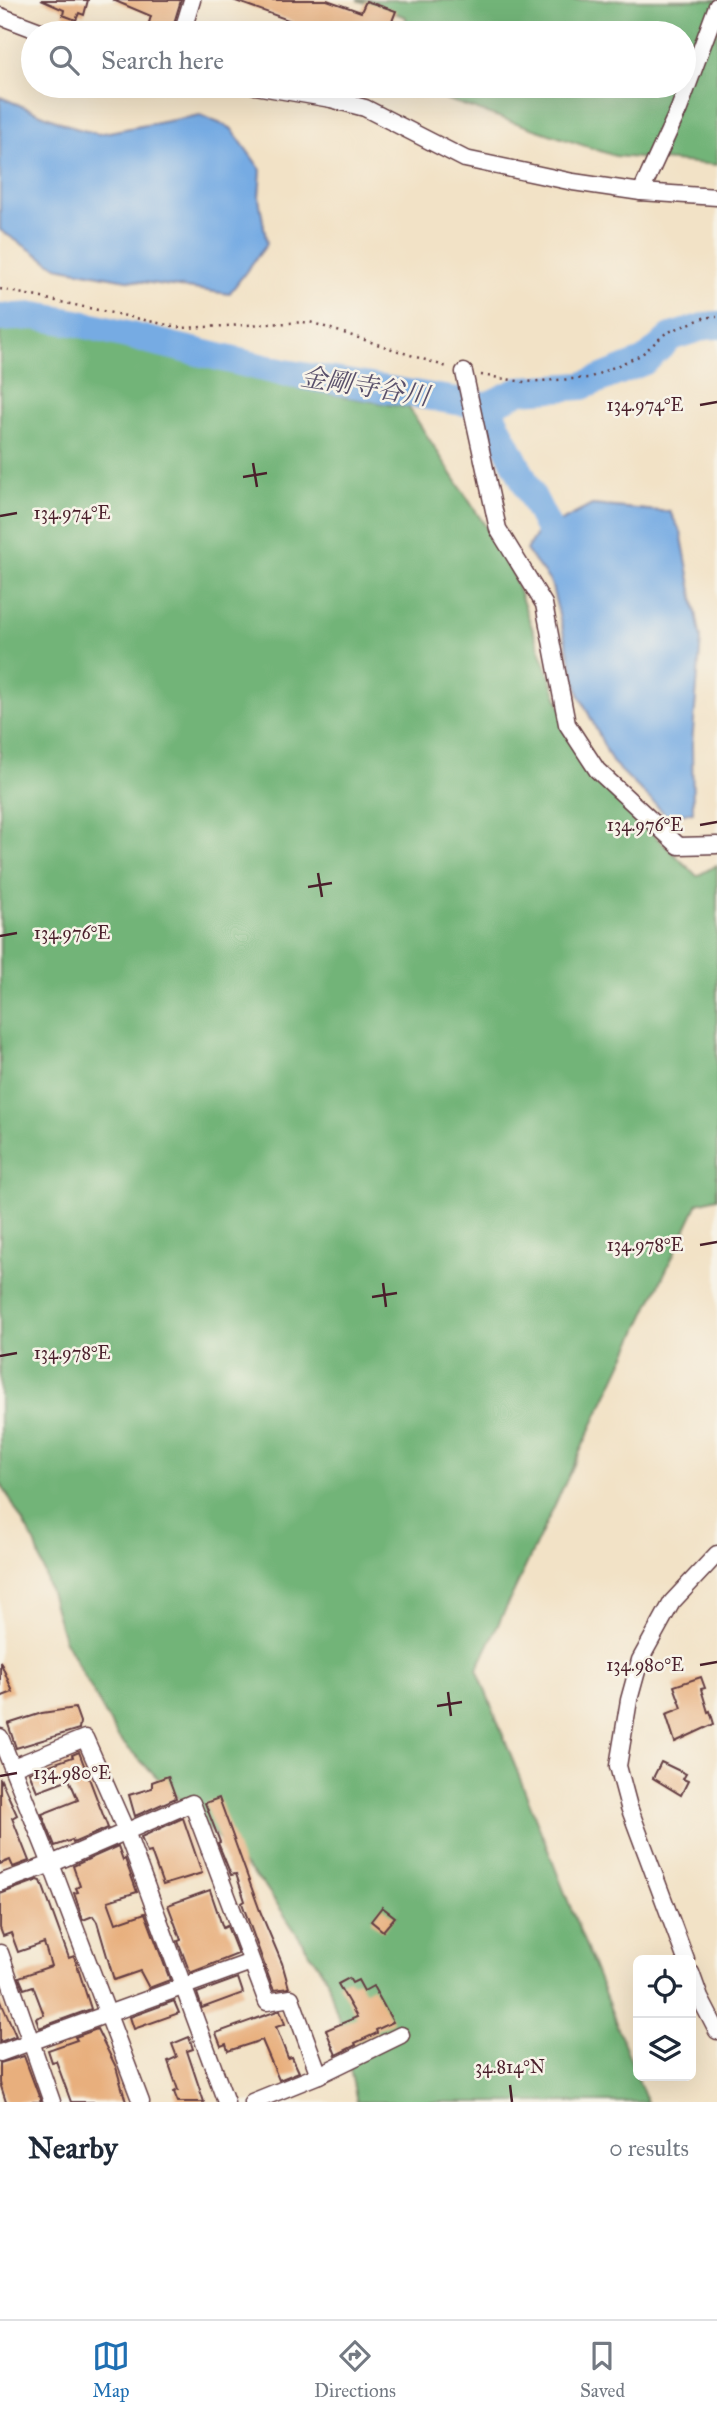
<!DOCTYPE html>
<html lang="en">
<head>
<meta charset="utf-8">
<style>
  :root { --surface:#fff; --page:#f2f2f3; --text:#1f2937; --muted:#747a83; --line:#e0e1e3; --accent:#1f6fb2 }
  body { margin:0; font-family:"IM FELL Great Primer","Noto Serif JP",serif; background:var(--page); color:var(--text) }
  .controls { position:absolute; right:21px; bottom:21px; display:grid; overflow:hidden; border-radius:10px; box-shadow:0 7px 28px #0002 }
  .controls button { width:63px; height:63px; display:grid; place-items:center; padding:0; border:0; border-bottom:2px solid var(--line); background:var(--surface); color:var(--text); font:35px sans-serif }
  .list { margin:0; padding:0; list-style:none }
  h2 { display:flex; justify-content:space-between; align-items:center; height:91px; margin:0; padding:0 28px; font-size:30px }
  h2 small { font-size:23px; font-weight:400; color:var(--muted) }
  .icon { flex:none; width:38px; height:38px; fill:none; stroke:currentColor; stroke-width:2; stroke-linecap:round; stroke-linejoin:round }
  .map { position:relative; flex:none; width:717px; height:2102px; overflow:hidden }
  .search { position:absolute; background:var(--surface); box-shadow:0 7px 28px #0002; left:21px; right:21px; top:21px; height:77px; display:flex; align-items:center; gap:18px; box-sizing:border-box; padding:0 24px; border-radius:38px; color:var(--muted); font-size:26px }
  .sheet { height:217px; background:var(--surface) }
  nav { display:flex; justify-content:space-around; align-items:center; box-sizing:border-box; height:98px; border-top:2px solid var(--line); background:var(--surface); font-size:19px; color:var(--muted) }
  nav a { display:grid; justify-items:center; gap:4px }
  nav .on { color:var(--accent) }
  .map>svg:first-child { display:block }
  .forest { fill:#72b478; stroke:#5e6a52; stroke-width:2 }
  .water { fill:#76abe3; stroke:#606587; stroke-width:2 }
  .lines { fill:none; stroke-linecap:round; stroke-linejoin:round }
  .river { stroke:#76abe3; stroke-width:28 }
  .building { fill:#e8af7d }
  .minor-casing { stroke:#633c42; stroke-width:19 }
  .path { stroke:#633c42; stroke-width:2.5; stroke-dasharray:2 5; stroke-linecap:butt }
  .minor { stroke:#fff; stroke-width:16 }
  .ticks { fill:none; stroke:#4a1f2b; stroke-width:2.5 }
  .labels { text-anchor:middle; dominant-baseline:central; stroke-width:5; stroke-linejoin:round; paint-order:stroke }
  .water-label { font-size:26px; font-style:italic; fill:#59506b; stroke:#f7f3e8 }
  .ticks-label { font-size:18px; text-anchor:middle; fill:#4a1f2b; stroke:#f7f3e8; stroke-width:5; stroke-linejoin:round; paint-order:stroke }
</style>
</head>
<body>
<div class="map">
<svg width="717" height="2102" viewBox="0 0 717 2102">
  <rect width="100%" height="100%" fill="#f7f3e8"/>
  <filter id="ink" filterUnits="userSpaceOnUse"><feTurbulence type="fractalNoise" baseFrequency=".0143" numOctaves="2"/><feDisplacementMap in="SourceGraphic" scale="14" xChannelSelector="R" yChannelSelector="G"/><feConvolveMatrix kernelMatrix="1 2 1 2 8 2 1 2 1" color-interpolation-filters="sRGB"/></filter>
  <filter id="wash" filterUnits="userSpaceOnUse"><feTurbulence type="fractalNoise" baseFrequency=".00686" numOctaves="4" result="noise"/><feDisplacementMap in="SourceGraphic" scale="28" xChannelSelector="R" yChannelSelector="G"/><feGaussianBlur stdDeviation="1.57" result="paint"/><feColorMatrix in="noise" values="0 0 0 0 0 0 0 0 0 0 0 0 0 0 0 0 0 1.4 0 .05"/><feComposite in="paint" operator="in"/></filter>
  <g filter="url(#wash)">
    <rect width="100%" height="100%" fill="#f2e2c6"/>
    <g class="forest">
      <polygon points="357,0 717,0 717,165 615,156 409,87 684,86 684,33 407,33 406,17"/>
      <polygon points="38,326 296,388 409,408 508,561 582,766 697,876 717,865 717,1198 698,1203 477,1669 647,2102 357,2102 342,2031 327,1979 265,1886 119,1739 64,1639 36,1545 0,1482 0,328"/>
    </g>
    <g class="water">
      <polygon points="0,97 75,128 98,134 200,115 231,128 261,170 259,198 267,244 229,294 121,279 57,267 0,230"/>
      <polygon points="592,505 670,512 681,532 701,639 692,744 693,812 666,815 612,762 579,694 551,583 526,550 536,534"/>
    </g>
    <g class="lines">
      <g class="river">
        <polyline points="0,318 35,316 77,323 285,373 487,406 521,390 582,386 645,361 671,337 706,326 717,325"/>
        <polyline points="487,406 548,528"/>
      </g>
    </g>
    <g id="blocks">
      <g class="building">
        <polygon points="41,0 88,0 84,15 79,13 76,20 63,15 64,10"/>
        <polygon points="113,0 181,0 171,33 146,33 151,16"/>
        <polygon points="233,0 327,0 361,12 366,1 396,11 391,24 412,32 341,33 325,27 322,33 289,33 294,22"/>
        <polygon points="0,1661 13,1692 0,1697"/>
        <polygon points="701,1677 705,1688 701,1689 708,1712 710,1711 714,1724 675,1742 666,1714 682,1708 674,1686"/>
        <polygon points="75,1708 80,1722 79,1729 16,1748 8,1724 42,1713"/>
        <polygon points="79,1752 108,1828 73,1843 72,1840 55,1846 42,1814 78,1800 69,1779 37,1791 29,1772 73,1757 72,1755"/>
        <polygon points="661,1762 686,1774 683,1779 688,1781 681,1795 653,1778"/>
        <polygon points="168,1776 176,1798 135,1816 129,1795 152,1788 152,1782"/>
        <polygon points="0,1778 17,1815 12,1818 29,1861 13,1867 10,1860 0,1864"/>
        <polygon points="219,1798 260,1911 282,1963 289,1988 274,1990 272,1986 242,1903 245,1901 236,1874 231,1875 218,1843 220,1842 205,1803"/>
        <polygon points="183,1818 202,1873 163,1885 151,1852 147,1853 141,1837"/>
        <polygon points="118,1846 123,1860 125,1859 137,1892 108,1901 116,1923 145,1913 170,1980 149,1988 140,1971 114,1980 97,1922 93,1916 83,1920 74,1893 78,1892 76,1888 80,1886 73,1866"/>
        <polygon points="38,1880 41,1881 69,1958 74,1956 91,2009 39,2028 36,2018 44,2015 33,1986 24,1989 19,1977 51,1966 44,1943 18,1952 11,1933 3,1936 0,1928 0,1894"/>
        <polygon points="210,1890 223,1928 227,1926 238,1954 190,1973 178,1941 181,1940 168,1905"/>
        <polygon points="382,1907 395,1917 383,1931 371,1921"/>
        <polygon points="238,1978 243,1993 202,2008 197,1993"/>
        <polygon points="349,1978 352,1983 358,1980 364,1991 373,1986 393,2022 376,2030 377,2033 355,2043 356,2045 336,2055 326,2030 357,2017 338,1984"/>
        <polygon points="0,1999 16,2036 0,2042"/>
        <polygon points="174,2001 179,2013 134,2029 130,2017"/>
        <polygon points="280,2010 285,2024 276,2027 288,2058 292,2057 299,2072 279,2080 262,2040 228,2051 226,2044 221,2046 216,2033"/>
        <polygon points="97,2029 116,2067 126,2102 71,2102 56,2061 52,2062 48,2050 77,2040 75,2037"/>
        <polygon points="189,2037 193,2049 187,2051 204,2102 178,2102 174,2092 178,2090 168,2061 177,2057 172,2044"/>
        <polygon points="24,2056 41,2102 6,2102 0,2083 0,2063"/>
      </g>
    </g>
  </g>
  <g filter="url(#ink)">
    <use href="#blocks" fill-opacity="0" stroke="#633c42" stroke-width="2"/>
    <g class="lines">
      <defs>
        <g id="minor">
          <polyline points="0,16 45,33"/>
          <polyline points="182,33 192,0"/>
          <polyline points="255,86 331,99 365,108 465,159 573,182 641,192 717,197"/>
          <polyline points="641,192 679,109 717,6"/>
          <polyline points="464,372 498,529 544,604 567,724 597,770 679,846 717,845"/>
          <polyline points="0,1737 51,1864 141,2102"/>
          <polyline points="13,1767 85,1738 126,1831 226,2102"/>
          <polyline points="0,1883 51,1864 192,1803 267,2002 291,1998 319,2075"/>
          <polyline points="0,1953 52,2102"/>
          <polyline points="686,1960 629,1807 618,1766 629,1700 640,1660 672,1602 717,1554"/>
          <polyline points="691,1973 700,1998 717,2031"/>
          <polyline points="0,2053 251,1962"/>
          <polyline points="252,2102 319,2075 401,2035"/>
        </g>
      </defs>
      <use href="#minor" class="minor-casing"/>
      <g class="path">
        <polyline points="0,289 182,328 310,322 450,368"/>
        <polyline points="481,375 524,382 589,378 641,355 666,333 706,317 717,317"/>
      </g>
      <use href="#minor" class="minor"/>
    </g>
  </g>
  <path class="ticks" d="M700,405l17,-3M253,463l4,24M243,477l24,-4M0,516l17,-3M700,825l17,-3M318,873l4,24M308,887l24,-4M0,936l17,-3M700,1245l17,-3M383,1283l3,24M372,1297l25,-4M0,1356l17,-3M700,1665l17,-3M448,1692l3,24M437,1706l25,-4M0,1776l17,-3M510,2085l2,17"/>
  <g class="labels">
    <g class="water-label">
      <text transform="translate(365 386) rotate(9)">金剛寺谷川</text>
    </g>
  </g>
  <g class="ticks-label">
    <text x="645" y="411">134.974°E</text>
    <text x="72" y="519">134.974°E</text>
    <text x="645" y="831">134.976°E</text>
    <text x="72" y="939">134.976°E</text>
    <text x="645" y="1251">134.978°E</text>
    <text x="72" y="1359">134.978°E</text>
    <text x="645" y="1671">134.980°E</text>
    <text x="72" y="1779">134.980°E</text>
    <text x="510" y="2073">34.814°N</text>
  </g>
</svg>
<div class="controls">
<button><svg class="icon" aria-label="locate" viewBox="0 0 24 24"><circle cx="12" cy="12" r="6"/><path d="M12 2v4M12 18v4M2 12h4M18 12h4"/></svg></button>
<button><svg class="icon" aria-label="layers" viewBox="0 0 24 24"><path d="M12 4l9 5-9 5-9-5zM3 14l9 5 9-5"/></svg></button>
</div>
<div class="search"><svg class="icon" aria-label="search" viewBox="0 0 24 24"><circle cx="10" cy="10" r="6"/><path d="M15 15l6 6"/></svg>Search here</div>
</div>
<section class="sheet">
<h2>Nearby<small>0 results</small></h2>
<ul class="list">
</ul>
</section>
<nav>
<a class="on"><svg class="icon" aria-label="map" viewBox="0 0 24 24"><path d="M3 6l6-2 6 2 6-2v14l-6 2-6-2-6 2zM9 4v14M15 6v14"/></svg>Map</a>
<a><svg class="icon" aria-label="directions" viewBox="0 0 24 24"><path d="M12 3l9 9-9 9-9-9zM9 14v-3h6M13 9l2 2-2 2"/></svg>Directions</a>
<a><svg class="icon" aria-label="saved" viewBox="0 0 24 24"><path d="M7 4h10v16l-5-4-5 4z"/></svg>Saved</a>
</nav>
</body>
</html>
